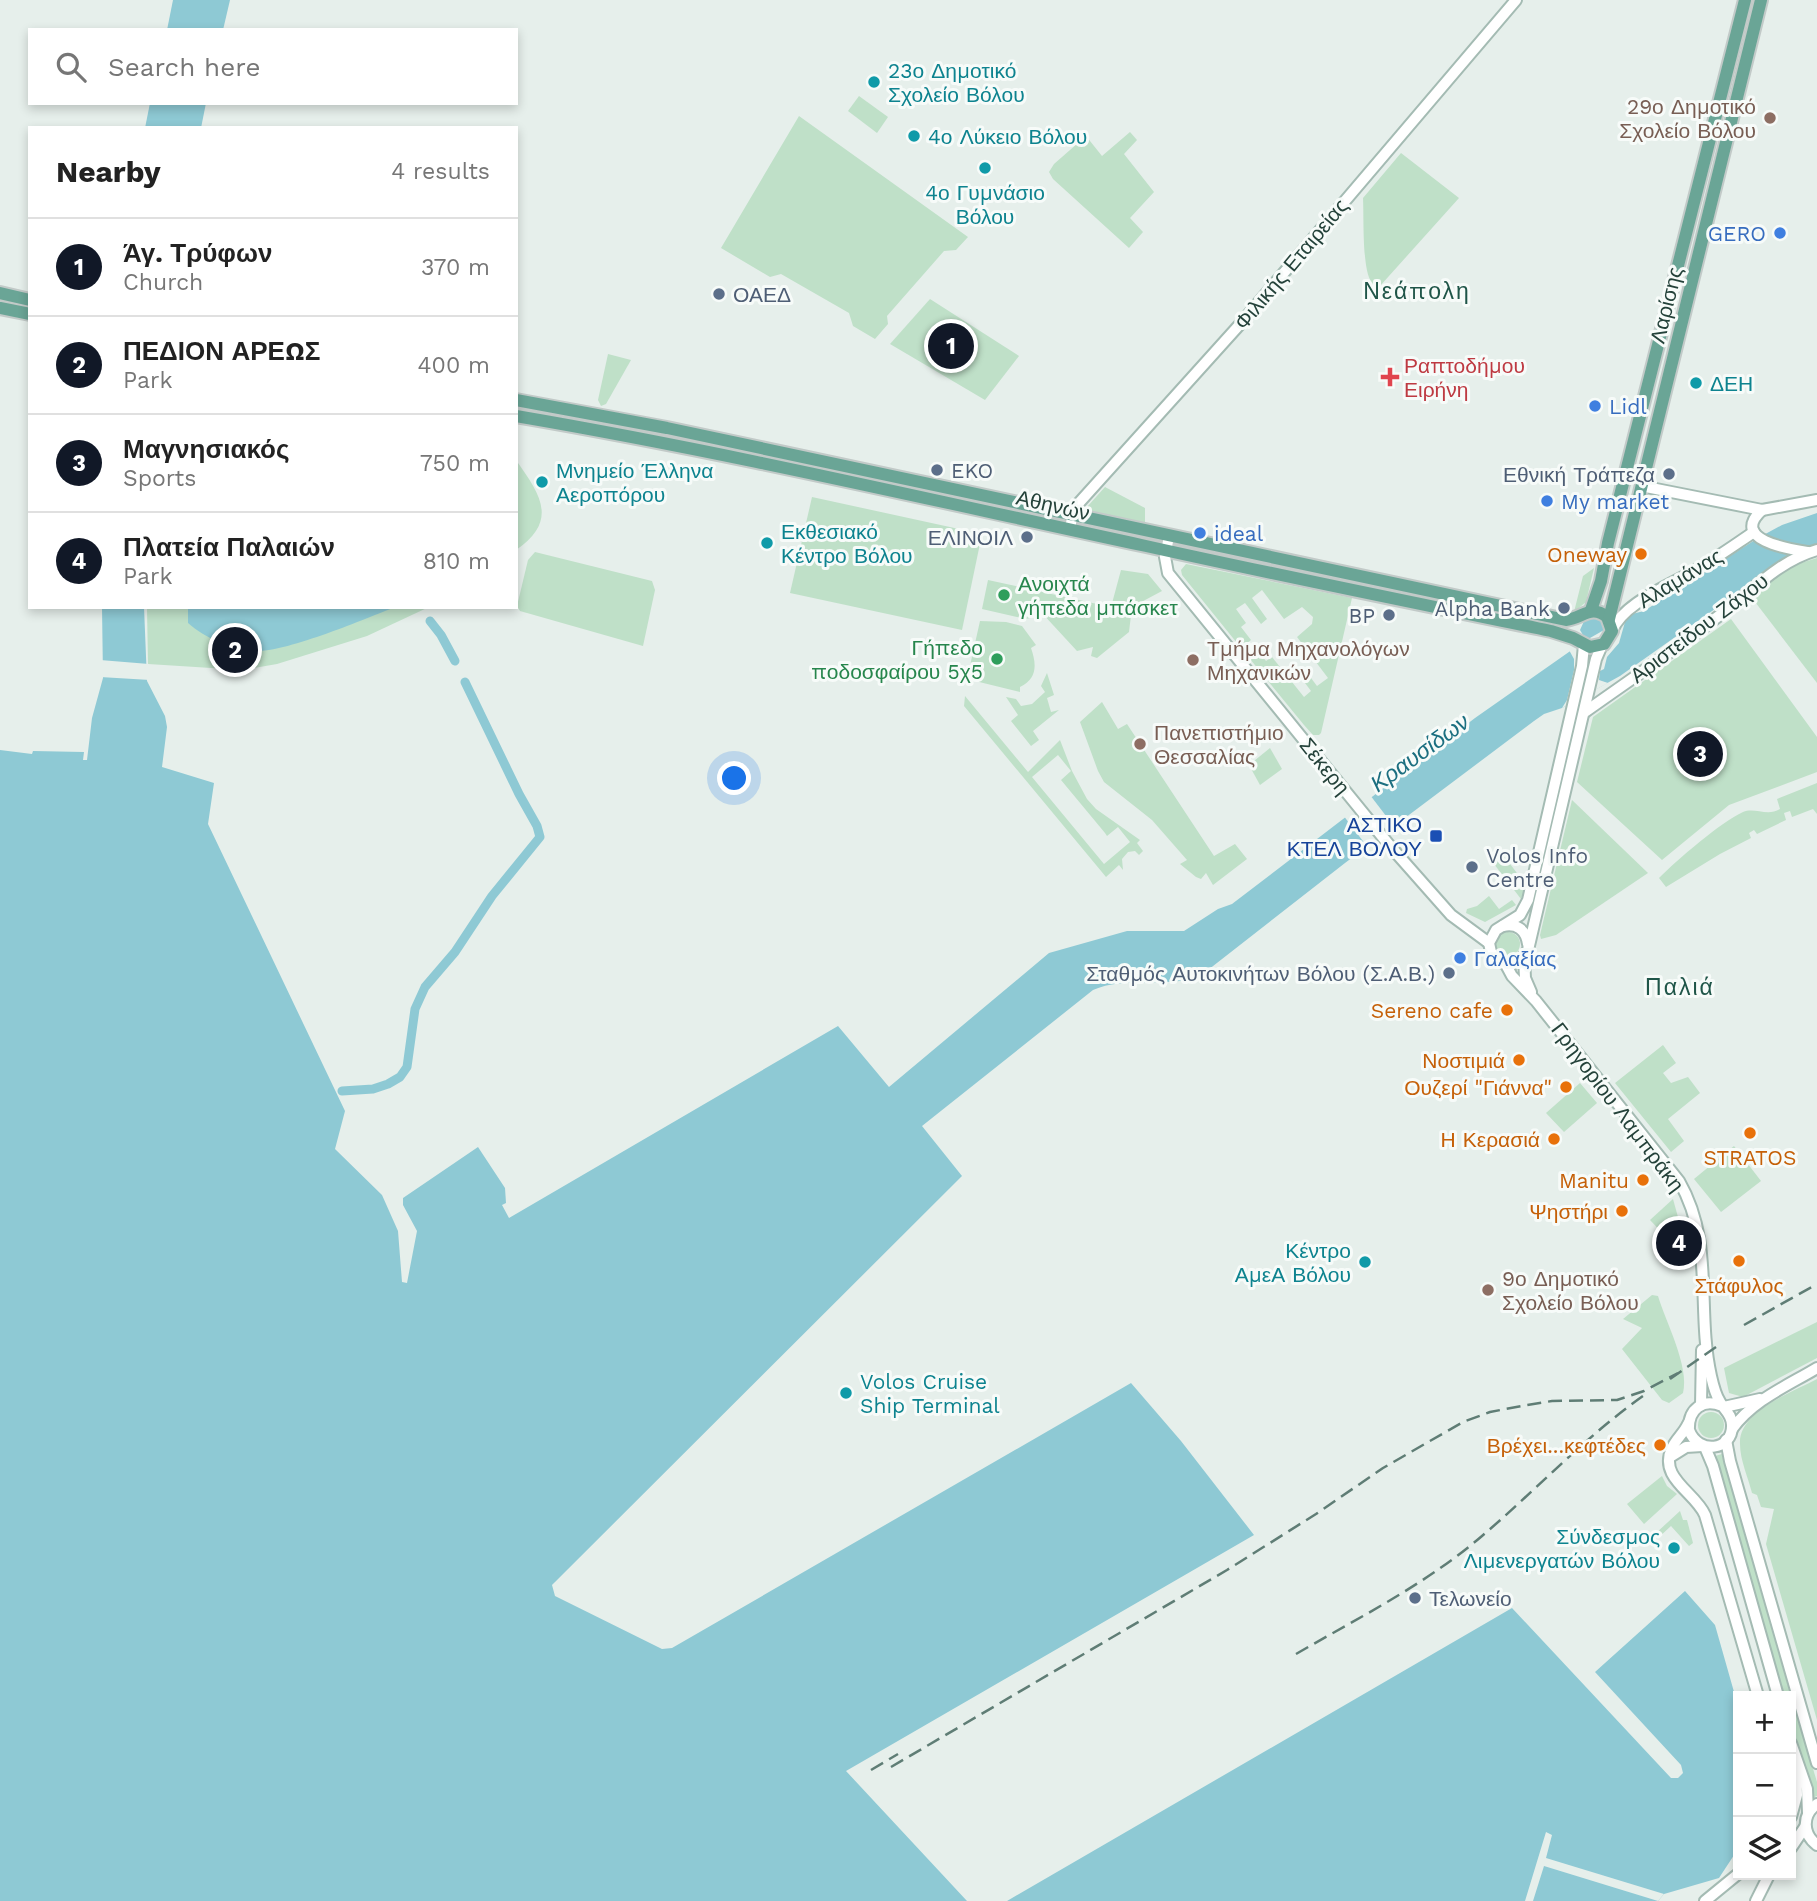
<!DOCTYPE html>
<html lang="en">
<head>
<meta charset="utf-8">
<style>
  :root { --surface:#fff; --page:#f2f2f2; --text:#222; --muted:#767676; --line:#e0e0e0; --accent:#111827 }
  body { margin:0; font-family:"Work Sans",sans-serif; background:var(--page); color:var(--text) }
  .controls { position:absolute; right:21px; bottom:21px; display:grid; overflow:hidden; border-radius:0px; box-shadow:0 4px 10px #0003 }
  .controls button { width:63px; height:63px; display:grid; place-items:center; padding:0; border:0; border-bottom:2px solid var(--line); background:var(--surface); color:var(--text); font:35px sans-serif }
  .you { position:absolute; left:735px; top:779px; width:24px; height:24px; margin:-18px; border:5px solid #fff; border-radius:50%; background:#1a73e8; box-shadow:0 0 0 10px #1a73e833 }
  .badge { display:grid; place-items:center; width:46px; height:46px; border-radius:50%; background:var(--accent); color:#fff; font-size:23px; font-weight:700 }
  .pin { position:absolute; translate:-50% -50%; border:4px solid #fff; box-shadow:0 2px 7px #0006 }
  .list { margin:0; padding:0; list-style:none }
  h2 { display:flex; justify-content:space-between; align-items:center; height:91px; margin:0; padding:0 28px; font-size:30px }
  h2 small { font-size:23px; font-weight:400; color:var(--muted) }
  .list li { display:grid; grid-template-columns:46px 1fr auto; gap:21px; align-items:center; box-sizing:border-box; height:98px; padding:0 28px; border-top:2px solid var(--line) }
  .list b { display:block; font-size:26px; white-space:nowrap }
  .list p { margin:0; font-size:23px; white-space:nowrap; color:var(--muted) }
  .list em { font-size:23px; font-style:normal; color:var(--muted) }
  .icon { flex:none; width:38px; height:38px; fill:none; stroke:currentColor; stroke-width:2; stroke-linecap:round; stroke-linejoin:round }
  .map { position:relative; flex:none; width:1817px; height:1901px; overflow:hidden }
  .search { position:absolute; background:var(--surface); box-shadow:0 4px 10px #0003; left:28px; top:28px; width:490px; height:77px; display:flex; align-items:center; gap:18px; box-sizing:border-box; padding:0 24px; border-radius:0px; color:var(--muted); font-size:26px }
  .panel { position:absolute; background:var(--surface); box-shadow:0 4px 10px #0003; left:28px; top:126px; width:490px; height:483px; border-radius:0px }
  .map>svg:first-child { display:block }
  .green { fill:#bfe0c8; fill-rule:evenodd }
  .water { fill:#8ec9d4 }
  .pier { fill:#e6efeb }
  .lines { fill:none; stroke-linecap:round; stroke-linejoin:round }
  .canal { stroke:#8ec9d4; stroke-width:9 }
  .secondary-casing { stroke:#a4bbb3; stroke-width:14 }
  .primary-casing { stroke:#c2cac8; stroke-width:16 }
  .secondary { stroke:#fff; stroke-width:10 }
  .primary { stroke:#6aa596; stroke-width:12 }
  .rail { stroke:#5f7d75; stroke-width:2.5; stroke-dasharray:14 7; stroke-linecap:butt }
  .culture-dot { fill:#0f9aa8; stroke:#f7fbf9; stroke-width:2.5 }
  .education-dot { fill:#8d6e63; stroke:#f7fbf9; stroke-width:2.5 }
  .shop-dot { fill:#3f7fe0; stroke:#f7fbf9; stroke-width:2.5 }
  .service-dot { fill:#5c6f8a; stroke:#f7fbf9; stroke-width:2.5 }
  .health-dot { fill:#e0444e; stroke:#f7fbf9; stroke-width:2.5 }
  .food-dot { fill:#e8710a; stroke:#f7fbf9; stroke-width:2.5 }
  .leisure-dot { fill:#2e9e5b; stroke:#f7fbf9; stroke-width:2.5 }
  .transit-dot { fill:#1a4fb4; stroke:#f7fbf9; stroke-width:2.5 }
  .labels { text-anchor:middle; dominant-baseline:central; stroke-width:6; stroke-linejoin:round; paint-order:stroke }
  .culture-label { font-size:21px; fill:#0d838f; stroke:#f7fbf9; text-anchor:start }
  .education-label { font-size:21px; fill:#785e54; stroke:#f7fbf9; text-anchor:start }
  .shop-label { font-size:21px; fill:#366cbe; stroke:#f7fbf9; text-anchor:start }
  .street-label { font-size:21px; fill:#24423a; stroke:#f7fbf9 }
  .service-label { font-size:21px; fill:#4e5e75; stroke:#f7fbf9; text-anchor:end }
  .health-label { font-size:21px; fill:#be3a42; stroke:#f7fbf9; text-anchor:start }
  .food-label { font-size:21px; fill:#c56008; stroke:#f7fbf9; text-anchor:end }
  .leisure-label { font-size:21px; fill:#27864d; stroke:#f7fbf9; text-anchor:start }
  .transit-label { font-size:21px; fill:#164399; stroke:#f7fbf9; text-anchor:end }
  .neighbourhood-label { font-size:23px; letter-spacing:2px; fill:#1f5548; stroke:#f7fbf9 }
  .water-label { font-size:23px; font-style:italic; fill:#1c6f80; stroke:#f7fbf9 }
</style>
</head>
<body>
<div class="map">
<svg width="1817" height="1901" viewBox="0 0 1817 1901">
  <rect width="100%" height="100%" fill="#e6efeb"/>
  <g class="green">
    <polygon points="859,96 888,117 877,133 848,111"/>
    <polygon points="799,116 968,237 956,250 944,251 887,316 888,324 875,339 853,326 849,313 781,274 770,277 721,248"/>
    <polygon points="1130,132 1137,140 1124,154 1154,192 1130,218 1143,232 1129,248 1053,179 1049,172 1054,164 1086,136 1102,156"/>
    <path d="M1401,153l58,45 -79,88c-5,-1 -6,0 -9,-5 -9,-13 -7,-64 -8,-83z"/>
    <polygon points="930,299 1019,356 985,400 890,344"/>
    <polygon points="608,354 631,360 606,404 601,406 598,400"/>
    <path d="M516,460c23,33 44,60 0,90z"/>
    <polygon points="1105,487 1145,508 1145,523 1087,510 1087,507"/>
    <polygon points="812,497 982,534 962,630 790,593"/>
    <polygon points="535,552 652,581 655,590 643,646 520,611 517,606 528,560"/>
    <polygon points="1817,558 1817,683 1749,594 1788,567"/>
    <polygon points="1186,564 1352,598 1321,733 1319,735 1313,735 1304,725 1250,659 1259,652 1266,661 1272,657 1304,697 1311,691 1296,671 1302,666 1317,686 1328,678 1297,637 1312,624 1313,617 1302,607 1284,619 1262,590 1252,598 1267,619 1261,624 1245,603 1236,609 1246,623 1241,627 1251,640 1241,648 1182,575 1181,570"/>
    <polygon points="1594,568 1586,602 1574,612 1583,576"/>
    <polygon points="1121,570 1148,574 1162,591 1132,607 1129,632 1097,658 1091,656 1093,647 1077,651 1041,612 1032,610 1030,618 1026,619 982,609 988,580 1111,607"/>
    <polygon points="147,607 429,607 367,636 277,664 243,670 148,664"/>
    <polygon points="1731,619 1817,737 1817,772 1729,805 1662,860 1577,782 1593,717"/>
    <path d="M980,621l26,1 16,4 14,19 -5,3c6,17 6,31 -11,39v5l-53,-13z"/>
    <polygon points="1047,673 1054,695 1047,698 1051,712 1059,710 1033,731 1039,740 1031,746 1011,721 1018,715 1006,697 1016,699 1021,706 1032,704 1045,692 1041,686"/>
    <path d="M965,696l63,76 32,-32 12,31 15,28 9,10 44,31 -3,3 6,8 -4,4 -4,-4 -7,1 -6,7 1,11 -4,-5 -13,12 -142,-171zM1058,755l13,16 -10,9 44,53 2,3 11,-9 12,15 -26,22 -72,-87z"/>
    <polygon points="1102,702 1118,729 1127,724 1214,856 1235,844 1247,859 1213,885 1206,873 1201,879 1196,877 1180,864 1187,860 1152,820 1104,782 1098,771 1080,722"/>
    <polygon points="1270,748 1282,769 1260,785 1249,765"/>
    <path d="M1817,783v31l-4,-5 -21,8 -2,-6 -6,2 2,7 -29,14 -3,-4 -5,3 2,5 -31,16 -54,33 -7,-9c18,-18 62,-56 84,-66 12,-5 24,5 37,-3l-3,-10z"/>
    <polygon points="1572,800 1648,873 1556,935 1541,939 1540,935"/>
    <polygon points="1504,856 1526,885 1521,899 1494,864"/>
    <polygon points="1489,896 1499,909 1512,900 1516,905 1485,922 1466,913 1467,909 1477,906"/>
    <circle cx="1508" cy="944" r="12"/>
    <polygon points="1663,1045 1676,1063 1663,1073 1671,1083 1688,1077 1700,1093 1668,1119 1684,1141 1671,1152 1615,1083"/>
    <polygon points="1580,1083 1597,1103 1564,1132 1546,1113"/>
    <polygon points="1734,1146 1761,1181 1721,1212 1694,1179"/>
    <polygon points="1673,1199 1689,1257 1687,1259 1650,1220"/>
    <path d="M1652,1295l6,1c7,24 32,71 25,97l-14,10 -7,-3 -40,-51 20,-21 -19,-9z"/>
    <polygon points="1817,1322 1817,1358 1743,1397 1729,1393 1724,1368"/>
    <path d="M1817,1379v341l-51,-176 8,-35 -13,-2 -4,-12 -5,-2c-4,-16 -12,-33 -12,-49 -2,-33 53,-52 77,-65z"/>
    <circle cx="1711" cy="1425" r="13"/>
    <polygon points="1722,1454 1724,1463 1791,1696 1784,1696 1715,1456"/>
    <polygon points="1662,1476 1667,1486 1677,1494 1644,1524 1627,1504"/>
    <polygon points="1680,1511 1683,1520 1687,1520 1693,1543 1689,1546 1671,1526 1658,1538 1655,1534"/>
    <polygon points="1791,1696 1817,1782 1817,1796 1812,1798 1791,1720"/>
  </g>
  <g class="water">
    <polygon points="173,0 230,0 223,30 167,30"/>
    <polygon points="150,103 206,103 201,128 145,128"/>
    <path d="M1817,513v31l-17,7 -20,12 -160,113 -58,32 -18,6 -10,7 -189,142 -146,114c-34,11 -74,-1 -106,13l-171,136 40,50 -410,409 3,11 107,53 10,-1 459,-265 50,58 73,94 -408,236 121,130h-967v-1151l32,4 1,-3 51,1 -1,8h4l5,-42 11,-40 -1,-71h42l3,74 18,35 2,11 -5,40 52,16 -6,41 137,287 -10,38 47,46 16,36 4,51 5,1 10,-52 -14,-26v-7l75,-51 27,41 1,15 -4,2 7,13 329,-192 51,61 160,-134 78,-22h57l34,-22 14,-5 243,-186 111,-78 -6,-10 5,-11c12,-4 16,-1 21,10l26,-15 12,-3 114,-73 24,-13z"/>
    <path d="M188,607h207c-30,12 -113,47 -142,44 -22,-2 -48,-13 -65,-28z"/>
    <polygon points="1685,1591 1715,1625 1738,1706 1738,1849 1719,1878 1664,1894 1658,1901 1007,1901 1512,1608 1671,1778 1678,1778 1683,1773 1681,1765 1595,1672"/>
  </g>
  <g class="pier">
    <polygon points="1632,614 1625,622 1619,643 1607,657 1604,669 1600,671 1599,680 1608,683 1562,708 1567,700 1574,670 1574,659 1569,650"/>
    <polygon points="100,660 149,664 150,680 100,677"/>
    <polygon points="1370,795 1396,829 1369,849 1343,815"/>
    <polygon points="1546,1832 1552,1835 1546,1858 1664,1894 1658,1901 1544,1866 1533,1901 1525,1901"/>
  </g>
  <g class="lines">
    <g class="canal">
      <polyline points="430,621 441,635 455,661"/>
      <polyline points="342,1091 373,1089 388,1084 400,1077 407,1067 415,1009 425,987 455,952 492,896 540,837 537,826 519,794 465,682"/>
    </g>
    <defs>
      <g id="secondary">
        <polyline points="1641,486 1762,510 1817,500"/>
        <path d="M1762,510c-33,30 27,39 46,42"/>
        <polyline points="1070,529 1073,512 1078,504 1242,322 1516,0"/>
        <polyline points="1169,536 1165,557 1168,573 1390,846 1451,915 1489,943"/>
        <path d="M1612,631c11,-29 62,-47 87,-63 19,-11 37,-24 55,-36"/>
        <polyline points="1584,645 1582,666 1528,900 1520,915 1496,930 1489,943 1491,952 1500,962 1512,964 1520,960 1528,950 1596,659 1602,645"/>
        <path d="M1585,712c45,-32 91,-63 135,-97 31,-23 58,-54 97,-65"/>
        <path d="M1503,926c14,-3 23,4 25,18"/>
        <polyline points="1524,957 1525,978 1531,992"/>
        <path d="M1505,963l7,13 24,25 143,180c36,62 17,129 32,195 2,9 4,18 9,26 4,8 12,12 12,23 1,26 -34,30 -43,5 -1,-21 14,-32 33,-24"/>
        <polyline points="1701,1405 1702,1350"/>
        <polyline points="1724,1407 1760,1399"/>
        <path d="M1688,1424c-4,9 -12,15 -16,24 -14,30 23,44 33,67l53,181"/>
        <path d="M1732,1429c21,-29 55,-43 85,-61"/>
        <polyline points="1726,1440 1730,1461 1817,1763"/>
        <polyline points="1705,1447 1713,1466 1778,1696"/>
        <polyline points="1670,1457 1686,1447 1702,1446"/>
        <polyline points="1791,1743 1807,1789 1808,1813"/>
        <path d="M1817,1804c-15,11 -15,29 0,41"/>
        <polyline points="1791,1817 1797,1795 1796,1768"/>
        <polyline points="1791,1848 1805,1827"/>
        <polyline points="1705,1901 1738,1874"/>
        <polyline points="1756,1901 1769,1875"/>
      </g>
      <g id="primary">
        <polyline points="0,293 30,300"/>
        <polyline points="0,308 30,314"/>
        <path d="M516,400l151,28 899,192c17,-2 25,-16 41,-3l5,14 -8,13 -14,3 -17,-9 -22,-7c-135,-28 -270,-55 -405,-85 -210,-45 -419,-94 -630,-130"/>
        <polyline points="1591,610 1601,581 1608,543 1745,0"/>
        <polyline points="1609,619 1761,0"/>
      </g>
    </defs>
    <use href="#secondary" class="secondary-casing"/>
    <use href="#primary" class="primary-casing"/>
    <use href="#secondary" class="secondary"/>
    <use href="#primary" class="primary"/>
    <g class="rail">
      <polyline points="1744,1325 1817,1284"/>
      <polyline points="1670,1379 1719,1345"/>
      <path d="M1296,1654c64,-37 130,-70 186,-118 54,-46 103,-99 161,-140"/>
      <polyline points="891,1767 1227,1570 1316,1514 1383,1468 1463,1422 1490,1412 1527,1405 1552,1401 1617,1400 1644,1391 1678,1373"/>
      <polyline points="871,1770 898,1754"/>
    </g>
  </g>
  <g class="culture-dot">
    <circle cx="874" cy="82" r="7"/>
    <circle cx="914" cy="136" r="7"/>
    <circle cx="985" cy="168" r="7"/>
    <circle cx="1696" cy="383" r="7"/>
    <circle cx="542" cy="482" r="7"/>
    <circle cx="767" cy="543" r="7"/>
    <circle cx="1365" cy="1262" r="7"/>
    <circle cx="846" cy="1393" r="7"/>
    <circle cx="1674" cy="1548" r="7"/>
  </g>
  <g class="education-dot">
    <circle cx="1770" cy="118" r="7"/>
    <circle cx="1193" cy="660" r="7"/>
    <circle cx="1140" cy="744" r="7"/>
    <circle cx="1488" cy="1290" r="7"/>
  </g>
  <g class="shop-dot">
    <circle cx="1780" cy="233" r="7"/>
    <circle cx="1595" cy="406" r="7"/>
    <circle cx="1547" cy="501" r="7"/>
    <circle cx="1200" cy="533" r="7"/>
    <circle cx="1460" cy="958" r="7"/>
  </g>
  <g class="service-dot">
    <circle cx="719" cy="294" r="7"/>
    <circle cx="937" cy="470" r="7"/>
    <circle cx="1669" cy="474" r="7"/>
    <circle cx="1027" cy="537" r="7"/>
    <circle cx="1564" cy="608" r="7"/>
    <circle cx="1389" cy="615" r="7"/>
    <circle cx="1472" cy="867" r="7"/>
    <circle cx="1449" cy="973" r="7"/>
    <circle cx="1415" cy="1598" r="7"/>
  </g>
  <path class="health-dot" d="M1386.5 366.5h7v7h7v7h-7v7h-7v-7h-7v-7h7z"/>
  <g class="food-dot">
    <circle cx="1641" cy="554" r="7"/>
    <circle cx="1507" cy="1010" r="7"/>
    <circle cx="1519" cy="1060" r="7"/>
    <circle cx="1566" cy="1087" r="7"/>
    <circle cx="1750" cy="1133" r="7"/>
    <circle cx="1554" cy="1139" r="7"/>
    <circle cx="1643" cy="1180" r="7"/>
    <circle cx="1622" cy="1211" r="7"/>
    <circle cx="1739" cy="1261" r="7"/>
    <circle cx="1660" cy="1445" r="7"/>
  </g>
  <g class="leisure-dot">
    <circle cx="1004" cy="595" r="7"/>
    <circle cx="997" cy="659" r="7"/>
  </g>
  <rect class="transit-dot" x="1429" y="829" width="14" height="14" rx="3.5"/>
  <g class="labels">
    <g class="culture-label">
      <text x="888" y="70">23ο Δημοτικό<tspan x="888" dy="24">Σχολείο Βόλου</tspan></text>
      <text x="928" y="136">4ο Λύκειο Βόλου</text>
      <text x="985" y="192" text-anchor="middle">4ο Γυμνάσιο<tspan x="985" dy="24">Βόλου</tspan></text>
      <text x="1710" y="383">ΔΕΗ</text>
      <text x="556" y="470">Μνημείο Έλληνα<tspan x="556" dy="24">Αεροπόρου</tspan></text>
      <text x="781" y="531">Εκθεσιακό<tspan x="781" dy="24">Κέντρο Βόλου</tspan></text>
      <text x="1351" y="1250" text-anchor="end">Κέντρο<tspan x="1351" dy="24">ΑμεΑ Βόλου</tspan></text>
      <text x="860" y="1381">Volos Cruise<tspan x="860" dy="24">Ship Terminal</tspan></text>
      <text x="1660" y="1536" text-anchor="end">Σύνδεσμος<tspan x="1660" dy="24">Λιμενεργατών Βόλου</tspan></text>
    </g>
    <g class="education-label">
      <text x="1756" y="106" text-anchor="end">29ο Δημοτικό<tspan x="1756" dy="24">Σχολείο Βόλου</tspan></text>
      <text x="1207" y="648">Τμήμα Μηχανολόγων<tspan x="1207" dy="24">Μηχανικών</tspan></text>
      <text x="1154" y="732">Πανεπιστήμιο<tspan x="1154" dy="24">Θεσσαλίας</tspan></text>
      <text x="1502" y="1278">9ο Δημοτικό<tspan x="1502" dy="24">Σχολείο Βόλου</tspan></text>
    </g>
    <g class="shop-label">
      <text x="1766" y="233" text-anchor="end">GERO</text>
      <text x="1609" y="406">Lidl</text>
      <text x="1561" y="501">My market</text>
      <text x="1214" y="533">ideal</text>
      <text x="1474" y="958">Γαλαξίας</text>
    </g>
    <g class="street-label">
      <text transform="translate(1291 264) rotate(-50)">Φιλικής Εταιρείας</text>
      <text transform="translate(1666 305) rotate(-76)">Λαρίσης</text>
      <text transform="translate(1053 505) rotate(13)">Αθηνών</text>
      <text transform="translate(1680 578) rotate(-31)">Αλαμάνας</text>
      <text transform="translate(1699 628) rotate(-37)">Αριστείδου Ζάχου</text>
      <text transform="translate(1325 766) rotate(51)">Σέκερη</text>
      <text transform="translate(1618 1107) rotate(53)">Γρηγορίου Λαμπράκη</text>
    </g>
    <g class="service-label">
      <text x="733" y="294" text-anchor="start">ΟΑΕΔ</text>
      <text x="951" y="470" text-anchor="start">EKO</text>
      <text x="1655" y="474">Εθνική Τράπεζα</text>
      <text x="1013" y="537">ΕΛΙΝΟΙΛ</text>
      <text x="1550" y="608">Alpha Bank</text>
      <text x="1375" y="615">BP</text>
      <text x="1486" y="855" text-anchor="start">Volos Info<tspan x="1486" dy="24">Centre</tspan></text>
      <text x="1435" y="973">Σταθμός Αυτοκινήτων Βόλου (Σ.Α.Β.)</text>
      <text x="1429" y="1598" text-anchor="start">Τελωνείο</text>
    </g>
    <g class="health-label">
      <text x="1404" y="365">Ραπτοδήμου<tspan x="1404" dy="24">Ειρήνη</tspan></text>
    </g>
    <g class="food-label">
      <text x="1627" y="554">Oneway</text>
      <text x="1493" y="1010">Sereno cafe</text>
      <text x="1505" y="1060">Νοστιμιά</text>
      <text x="1552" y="1087">Ουζερί "Γιάννα"</text>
      <text x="1540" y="1139">Η Κερασιά</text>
      <text x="1750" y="1157" text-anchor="middle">STRATOS</text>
      <text x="1629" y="1180">Manitu</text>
      <text x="1608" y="1211">Ψηστήρι</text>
      <text x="1739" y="1285" text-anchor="middle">Στάφυλος</text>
      <text x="1646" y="1445">Βρέχει...κεφτέδες</text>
    </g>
    <g class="leisure-label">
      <text x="1018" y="583">Ανοιχτά<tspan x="1018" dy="24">γήπεδα μπάσκετ</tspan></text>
      <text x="983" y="647" text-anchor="end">Γήπεδο<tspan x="983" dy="24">ποδοσφαίρου 5χ5</tspan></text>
    </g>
    <g class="transit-label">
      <text x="1422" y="824">ΑΣΤΙΚΟ<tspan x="1422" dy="24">ΚΤΕΛ ΒΟΛΟΥ</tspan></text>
    </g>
    <g class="neighbourhood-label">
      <text x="1417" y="291">Νεάπολη</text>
      <text x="1680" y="987">Παλιά</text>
    </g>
    <g class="water-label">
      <text transform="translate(1420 753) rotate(-36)">Κραυσίδων</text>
    </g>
  </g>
</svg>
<div class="controls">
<button>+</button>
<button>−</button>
<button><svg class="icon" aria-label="layers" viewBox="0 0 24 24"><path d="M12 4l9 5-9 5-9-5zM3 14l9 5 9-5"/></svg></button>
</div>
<div class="you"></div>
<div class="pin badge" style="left:951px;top:346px">1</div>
<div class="pin badge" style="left:235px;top:650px">2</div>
<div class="pin badge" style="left:1700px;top:754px">3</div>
<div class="pin badge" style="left:1679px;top:1243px">4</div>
<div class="search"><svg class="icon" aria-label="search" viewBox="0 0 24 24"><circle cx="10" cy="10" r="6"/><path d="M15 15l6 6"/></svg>Search here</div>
<section class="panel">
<h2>Nearby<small>4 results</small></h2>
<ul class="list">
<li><span class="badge">1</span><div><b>Άγ. Τρύφων</b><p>Church</p></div><em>370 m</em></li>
<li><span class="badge">2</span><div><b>ΠΕΔΙΟΝ ΑΡΕΩΣ</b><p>Park</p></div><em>400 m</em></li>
<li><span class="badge">3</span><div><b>Μαγνησιακός</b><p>Sports</p></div><em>750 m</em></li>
<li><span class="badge">4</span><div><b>Πλατεία Παλαιών</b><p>Park</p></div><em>810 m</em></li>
</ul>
</section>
</div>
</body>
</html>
